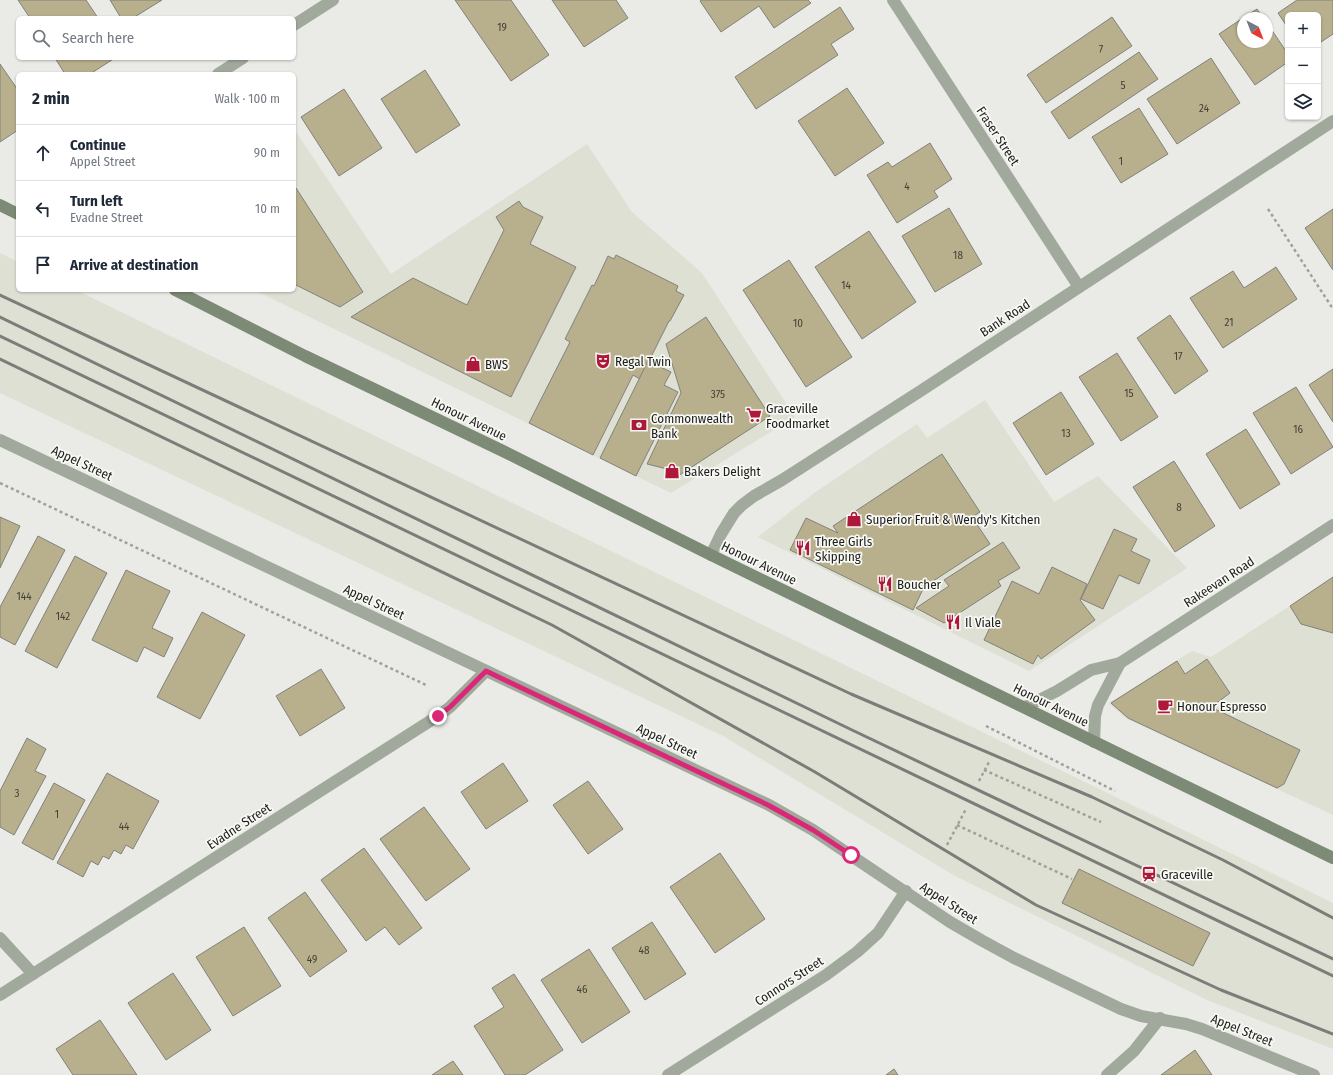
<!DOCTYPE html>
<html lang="en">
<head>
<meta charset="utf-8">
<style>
  :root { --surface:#fff; --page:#f6f6f7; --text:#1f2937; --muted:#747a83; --line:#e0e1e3 }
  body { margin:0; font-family:"Fira Sans Condensed",sans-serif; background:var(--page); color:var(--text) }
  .controls { position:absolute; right:12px; top:12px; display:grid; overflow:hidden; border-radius:6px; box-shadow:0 1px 3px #0004 }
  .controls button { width:36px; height:36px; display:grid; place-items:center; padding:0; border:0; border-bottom:1px solid var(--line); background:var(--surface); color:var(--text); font:20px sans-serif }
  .compass { position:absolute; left:1237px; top:12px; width:36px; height:36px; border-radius:50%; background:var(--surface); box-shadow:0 1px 3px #0004; rotate:138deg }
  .stop { position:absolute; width:12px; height:12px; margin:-9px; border:3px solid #db2777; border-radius:50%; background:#fff }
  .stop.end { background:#db2777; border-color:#fff; box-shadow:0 1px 4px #0008 }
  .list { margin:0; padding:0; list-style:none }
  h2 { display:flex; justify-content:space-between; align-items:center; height:52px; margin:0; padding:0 16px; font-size:17px }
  h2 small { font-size:13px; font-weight:400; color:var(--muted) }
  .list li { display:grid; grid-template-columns:26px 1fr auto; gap:12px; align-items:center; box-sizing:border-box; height:56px; padding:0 16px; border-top:1px solid var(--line) }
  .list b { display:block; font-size:15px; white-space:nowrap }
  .list p { margin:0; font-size:13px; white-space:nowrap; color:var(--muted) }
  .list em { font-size:13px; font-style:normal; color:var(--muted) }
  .icon { flex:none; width:22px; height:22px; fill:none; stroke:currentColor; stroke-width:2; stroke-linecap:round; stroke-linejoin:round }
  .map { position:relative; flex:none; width:1333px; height:1075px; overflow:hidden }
  .search { position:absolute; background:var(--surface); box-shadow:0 1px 3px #0004; left:16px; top:16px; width:280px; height:44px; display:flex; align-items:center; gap:10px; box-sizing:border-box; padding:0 14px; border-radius:6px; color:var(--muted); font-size:15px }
  .panel { position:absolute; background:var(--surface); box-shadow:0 1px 3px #0004; left:16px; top:72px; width:280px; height:220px; border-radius:6px }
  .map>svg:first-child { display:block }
  .built { fill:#dee0d4 }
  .building { fill:#b8af8c; stroke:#82817d }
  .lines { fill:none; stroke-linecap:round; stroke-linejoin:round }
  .path { stroke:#a0a09c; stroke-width:2.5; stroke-dasharray:3 3; stroke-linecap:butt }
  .street { stroke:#a0a99c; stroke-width:12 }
  .secondary { stroke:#7d8a76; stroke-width:12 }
  .rail { stroke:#7c7d79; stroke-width:3 }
  .route { stroke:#db2777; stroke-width:5 }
  .labels { text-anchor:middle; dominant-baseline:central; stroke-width:3.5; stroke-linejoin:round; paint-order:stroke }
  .number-label { font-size:11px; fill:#444237 }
  .street-label { font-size:13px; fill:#1d1d1b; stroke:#f8f8f4 }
  .poi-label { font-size:13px; fill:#1d1d1b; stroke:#f8f8f4; text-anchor:start }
</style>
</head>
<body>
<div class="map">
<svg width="1333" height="1075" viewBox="0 0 1333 1075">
  <rect width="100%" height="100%" fill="#eaebe6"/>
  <g class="built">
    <polygon points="294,129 391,274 587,144 632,212 702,273 795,417 671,493 254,290 294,290"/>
    <polygon points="0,253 18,262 18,290 76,290 1333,903 1333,1049 1207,1000 955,876 723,736 0,393"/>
    <polygon points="985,400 1054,502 1098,476 1187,568 1029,671 758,537 814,493 917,424 927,438"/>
    <polygon points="1333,578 1333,815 1127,719 1109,704 1110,702 1192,651 1211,657"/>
  </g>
  <g class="building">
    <polygon points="18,0 86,0 98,18 30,18"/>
    <polygon points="110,0 162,0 133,18 121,18"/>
    <polygon points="455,0 511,0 549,55 511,81"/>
    <polygon points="552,0 616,0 628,18 584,47"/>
    <polygon points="702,0 808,0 811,3 774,28 759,6 721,32 700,1"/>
    <polygon points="1297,0 1333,0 1333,34 1318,44 1318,15 1288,15 1288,28 1278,13"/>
    <polygon points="840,7 854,29 831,44 838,55 756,109 735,77"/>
    <polygon points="1257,9 1263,18 1243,18"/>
    <polygon points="1112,17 1132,46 1046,103 1027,75"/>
    <polygon points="1243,18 1243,42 1267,42 1267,23 1288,54 1288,62 1255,85 1219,34"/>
    <polygon points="1139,52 1158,79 1069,139 1051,112"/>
    <polygon points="55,58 115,58 90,74 65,74"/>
    <polygon points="1211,58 1240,103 1177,144 1147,99"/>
    <polygon points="0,64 18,90 18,130 0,142"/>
    <polygon points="425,70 460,125 416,153 381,99"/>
    <polygon points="847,88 884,143 835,176 798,121"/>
    <polygon points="344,89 382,148 339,176 301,117"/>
    <polygon points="1139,108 1168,154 1121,183 1092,137"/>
    <polygon points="930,143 952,179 934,191 938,197 897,223 867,175 888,162 892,167"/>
    <polygon points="296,188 363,292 340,307 294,284 294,189"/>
    <polygon points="519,201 523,207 543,217 530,244 576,267 511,397 351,317 413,278 467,305 504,230 496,217"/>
    <polygon points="949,208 982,264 935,292 902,236"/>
    <polygon points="1333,209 1333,270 1305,228"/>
    <polygon points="869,231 916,302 862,339 815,267"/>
    <polygon points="616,255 678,286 676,291 684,295 670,321 669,321 640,379 633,375 593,455 529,423 570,342 565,339 592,285 594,286 608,256 614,259"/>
    <polygon points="789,260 852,357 806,387 743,290"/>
    <polygon points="1276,267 1297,299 1223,348 1190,298 1233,271 1244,288"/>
    <polygon points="1170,315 1208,371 1175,394 1137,338"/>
    <polygon points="706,317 770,416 678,476 675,471 647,464 681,393 666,344"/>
    <polygon points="1117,353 1158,417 1121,441 1079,377"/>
    <polygon points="648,361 671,372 664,385 678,392 636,476 600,458"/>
    <polygon points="1333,369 1333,422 1309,385"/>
    <polygon points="1296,387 1333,447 1291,474 1253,413"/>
    <polygon points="1061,392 1094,444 1046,475 1013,423"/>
    <polygon points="1246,429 1280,484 1240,509 1206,454"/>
    <polygon points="942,454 980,512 972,517 990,544 924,587 913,610 790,550 806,518 838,533 833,526"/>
    <polygon points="1174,461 1215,526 1175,552 1133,487"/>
    <polygon points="0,517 20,526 0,568"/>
    <polygon points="1114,529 1137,539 1131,551 1150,560 1139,584 1119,575 1103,609 1081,599"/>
    <polygon points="38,536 65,550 15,645 0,637 0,607"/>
    <polygon points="1003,542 1020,568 998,581 1001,586 944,623 916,608 949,586 944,580"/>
    <polygon points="75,556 107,573 57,668 25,651"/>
    <polygon points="1052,567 1087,584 1080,600 1095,620 1041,659 1038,655 1033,664 984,640 1012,581 1039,594"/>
    <polygon points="126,570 170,591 152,628 173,638 164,657 144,647 137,662 92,640"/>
    <polygon points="1333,577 1333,633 1301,624 1290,606"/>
    <polygon points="202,612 245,635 200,719 157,697"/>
    <polygon points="1207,659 1230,693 1211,707 1300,750 1284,784 1277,788 1128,718 1111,703 1177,661 1185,674"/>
    <polygon points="321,669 345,708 300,736 276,696"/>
    <polygon points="27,738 46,749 35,771 46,776 14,835 0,827 0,791"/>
    <polygon points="503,763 528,801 486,829 461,792"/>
    <polygon points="107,773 159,801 133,849 126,845 121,854 114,850 109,859 103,856 98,865 91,861 83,877 57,863"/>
    <polygon points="588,781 623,829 588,854 553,805"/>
    <polygon points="54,783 85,800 53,860 22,843"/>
    <polygon points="424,807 470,869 426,901 380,839"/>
    <polygon points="364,848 422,928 399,945 385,927 366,941 321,880"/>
    <polygon points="720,853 765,919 715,953 670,887"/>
    <polygon points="1079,869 1210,933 1193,966 1062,903"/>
    <polygon points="305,892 347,951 310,977 268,918"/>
    <polygon points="652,922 686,974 645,1000 612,948"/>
    <polygon points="244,927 281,986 233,1016 196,957"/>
    <polygon points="589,949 630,1012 582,1043 541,980"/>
    <polygon points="173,973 211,1030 166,1060 128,1003"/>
    <polygon points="514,974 563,1050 525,1075 505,1075 474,1026 504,1007 492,988"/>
    <polygon points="100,1020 137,1075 73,1075 56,1049"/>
    <polygon points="1195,1050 1212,1075 1161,1075"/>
    <polygon points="453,1061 463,1075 432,1075"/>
    <polygon points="894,1069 898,1075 886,1075"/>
  </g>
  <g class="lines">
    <g class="path">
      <polyline points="1268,209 1333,309"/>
      <polyline points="0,483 426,685"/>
      <polyline points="986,726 1115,791"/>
      <polyline points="984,770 1101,822"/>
      <polyline points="979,781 989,762"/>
      <polyline points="957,825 1072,879"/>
      <polyline points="947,845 966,809"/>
    </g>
    <g class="street">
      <polyline points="893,0 1079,287"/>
      <polyline points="294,25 333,0"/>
      <polyline points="218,74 243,58"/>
      <polyline points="0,440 769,805 813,830 950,922 981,940 1014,958 1121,1009 1141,1016 1186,1024 1202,1029 1314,1075"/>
      <polyline points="711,555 721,534 734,513 742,505 754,496 782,480 922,390 1333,121"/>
      <polyline points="1025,707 1057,691 1091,670 1120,663 1333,525"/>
      <polyline points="1094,742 1095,716 1098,705 1120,663"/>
      <polyline points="0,938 33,974"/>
      <polyline points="0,995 438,716 450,707 486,671"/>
      <polyline points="668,1075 826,975 857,952 878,933 906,891"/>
      <polyline points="1107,1075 1134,1051 1160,1018"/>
    </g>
    <g class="secondary">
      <polyline points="0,205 18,214"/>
      <polyline points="175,290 305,356 505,452 711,555 1333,858"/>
    </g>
    <g class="rail">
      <polyline points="0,295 851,694 1092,797 1223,860 1333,918"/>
      <polyline points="0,317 852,730 1333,959"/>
      <polyline points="0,336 1333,976"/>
      <polyline points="0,359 552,625 815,772 1036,905 1221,990 1333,1034"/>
    </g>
  </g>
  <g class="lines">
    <polyline class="route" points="438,716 450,707 486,671 768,805 813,830 851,855"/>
  </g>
  <defs>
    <symbol id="theatre-bare" viewBox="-9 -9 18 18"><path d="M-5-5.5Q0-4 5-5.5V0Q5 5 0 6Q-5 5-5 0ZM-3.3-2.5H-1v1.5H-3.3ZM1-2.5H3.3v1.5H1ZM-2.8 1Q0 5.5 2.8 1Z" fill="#ad183b" stroke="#f8f8f4" stroke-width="2.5" paint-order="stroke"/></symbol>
    <symbol id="shop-bare" viewBox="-9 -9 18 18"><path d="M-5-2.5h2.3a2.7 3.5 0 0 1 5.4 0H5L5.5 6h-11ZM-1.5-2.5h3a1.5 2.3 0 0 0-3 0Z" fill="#ad183b" stroke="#f8f8f4" stroke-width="2.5" paint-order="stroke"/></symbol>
    <symbol id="supermarket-bare" viewBox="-9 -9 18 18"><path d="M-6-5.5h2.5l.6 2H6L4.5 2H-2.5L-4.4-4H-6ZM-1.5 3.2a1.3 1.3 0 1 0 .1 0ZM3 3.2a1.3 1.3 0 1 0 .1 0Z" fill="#ad183b" stroke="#f8f8f4" stroke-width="2.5" paint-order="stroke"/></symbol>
    <symbol id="bank-bare" viewBox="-9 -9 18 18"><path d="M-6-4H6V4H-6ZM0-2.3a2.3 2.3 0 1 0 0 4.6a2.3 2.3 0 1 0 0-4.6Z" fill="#ad183b" stroke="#f8f8f4" stroke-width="2.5" paint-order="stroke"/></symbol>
    <symbol id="restaurant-bare" viewBox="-9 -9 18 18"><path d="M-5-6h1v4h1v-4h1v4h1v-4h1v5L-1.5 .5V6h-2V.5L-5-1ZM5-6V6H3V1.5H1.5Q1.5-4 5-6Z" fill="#ad183b" stroke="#f8f8f4" stroke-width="2.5" paint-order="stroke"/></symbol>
    <symbol id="cafe-bare" viewBox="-9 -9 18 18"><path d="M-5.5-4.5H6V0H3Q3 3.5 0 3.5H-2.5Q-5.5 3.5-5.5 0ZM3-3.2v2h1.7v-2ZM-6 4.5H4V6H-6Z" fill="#ad183b" stroke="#f8f8f4" stroke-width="2.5" paint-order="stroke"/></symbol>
    <symbol id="station-bare" viewBox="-9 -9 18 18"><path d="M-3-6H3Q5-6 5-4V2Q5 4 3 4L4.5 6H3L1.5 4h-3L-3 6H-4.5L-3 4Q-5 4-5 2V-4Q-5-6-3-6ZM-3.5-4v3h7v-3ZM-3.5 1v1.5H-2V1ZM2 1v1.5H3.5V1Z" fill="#ad183b" stroke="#f8f8f4" stroke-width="2.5" paint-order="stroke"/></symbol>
  </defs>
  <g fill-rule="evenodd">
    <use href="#theatre-bare" x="592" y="350" width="22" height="22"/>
    <use href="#shop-bare" x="462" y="353" width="22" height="22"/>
    <use href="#supermarket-bare" x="743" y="404" width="22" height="22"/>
    <use href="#bank-bare" x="628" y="414" width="22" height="22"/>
    <use href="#shop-bare" x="661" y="460" width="22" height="22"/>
    <use href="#shop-bare" x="843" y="508" width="22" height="22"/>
    <use href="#restaurant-bare" x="792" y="537" width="22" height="22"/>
    <use href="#restaurant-bare" x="874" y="573" width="22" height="22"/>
    <use href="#restaurant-bare" x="942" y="611" width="22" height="22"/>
    <use href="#cafe-bare" x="1154" y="695" width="22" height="22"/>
    <use href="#station-bare" x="1138" y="863" width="22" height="22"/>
  </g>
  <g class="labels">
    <g class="number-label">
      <text x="502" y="27">19</text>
      <text x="1101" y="49">7</text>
      <text x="1123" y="85">5</text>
      <text x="1204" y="108">24</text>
      <text x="1121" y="161">1</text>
      <text x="907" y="186">4</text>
      <text x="958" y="255">18</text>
      <text x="846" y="285">14</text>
      <text x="1229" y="322">21</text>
      <text x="798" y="323">10</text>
      <text x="1178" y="356">17</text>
      <text x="1129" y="393">15</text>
      <text x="718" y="394">375</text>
      <text x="1298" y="429">16</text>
      <text x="1066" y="433">13</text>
      <text x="1179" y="507">8</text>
      <text x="24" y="596">144</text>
      <text x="63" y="616">142</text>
      <text x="17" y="793">3</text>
      <text x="57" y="814">1</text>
      <text x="124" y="826">44</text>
      <text x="644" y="950">48</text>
      <text x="312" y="959">49</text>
      <text x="582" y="989">46</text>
    </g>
    <g class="street-label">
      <text transform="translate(998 136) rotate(57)">Fraser Street</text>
      <text transform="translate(1005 318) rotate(-33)">Bank Road</text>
      <text transform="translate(469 419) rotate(26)">Honour Avenue</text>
      <text transform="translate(82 463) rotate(25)">Appel Street</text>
      <text transform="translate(759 563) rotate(26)">Honour Avenue</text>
      <text transform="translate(1219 582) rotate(-33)">Rakeevan Road</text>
      <text transform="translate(374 602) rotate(25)">Appel Street</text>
      <text transform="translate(1051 705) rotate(26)">Honour Avenue</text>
      <text transform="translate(667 741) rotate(25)">Appel Street</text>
      <text transform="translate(239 826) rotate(-33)">Evadne Street</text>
      <text transform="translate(949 903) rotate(33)">Appel Street</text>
      <text transform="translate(789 981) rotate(-33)">Connors Street</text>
      <text transform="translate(1242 1030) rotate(22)">Appel Street</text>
    </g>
    <g class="poi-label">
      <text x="615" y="361">Regal Twin</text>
      <text x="485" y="364">BWS</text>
      <text x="766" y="408">Graceville<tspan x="766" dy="15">Foodmarket</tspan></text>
      <text x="651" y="418">Commonwealth<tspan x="651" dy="15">Bank</tspan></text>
      <text x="684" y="471">Bakers Delight</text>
      <text x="866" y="519">Superior Fruit &amp; Wendy's Kitchen</text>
      <text x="815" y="541">Three Girls<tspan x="815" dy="15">Skipping</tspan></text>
      <text x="897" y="584">Boucher</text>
      <text x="965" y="622">Il Viale</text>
      <text x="1177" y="706">Honour Espresso</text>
      <text x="1161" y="874">Graceville</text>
    </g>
  </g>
</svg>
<div class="controls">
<button>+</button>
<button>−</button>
<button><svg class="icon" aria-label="layers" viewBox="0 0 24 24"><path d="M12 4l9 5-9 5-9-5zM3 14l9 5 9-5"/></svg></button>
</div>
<svg class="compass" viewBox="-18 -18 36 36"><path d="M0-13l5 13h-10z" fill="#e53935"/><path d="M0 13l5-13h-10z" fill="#747a83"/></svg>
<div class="stop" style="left:851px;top:855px"></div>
<div class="stop end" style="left:438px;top:716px"></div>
<div class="search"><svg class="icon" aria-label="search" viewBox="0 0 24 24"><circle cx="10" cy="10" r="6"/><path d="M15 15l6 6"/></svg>Search here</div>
<section class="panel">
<h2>2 min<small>Walk · 100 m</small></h2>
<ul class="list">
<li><svg class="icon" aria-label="ahead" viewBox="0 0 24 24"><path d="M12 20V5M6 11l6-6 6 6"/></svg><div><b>Continue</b><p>Appel Street</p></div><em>90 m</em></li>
<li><svg class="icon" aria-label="left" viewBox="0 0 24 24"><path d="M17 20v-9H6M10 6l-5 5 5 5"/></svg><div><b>Turn left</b><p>Evadne Street</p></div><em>10 m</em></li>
<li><svg class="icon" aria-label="arrive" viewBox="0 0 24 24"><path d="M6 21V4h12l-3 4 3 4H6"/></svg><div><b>Arrive at destination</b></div></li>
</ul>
</section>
</div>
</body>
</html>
